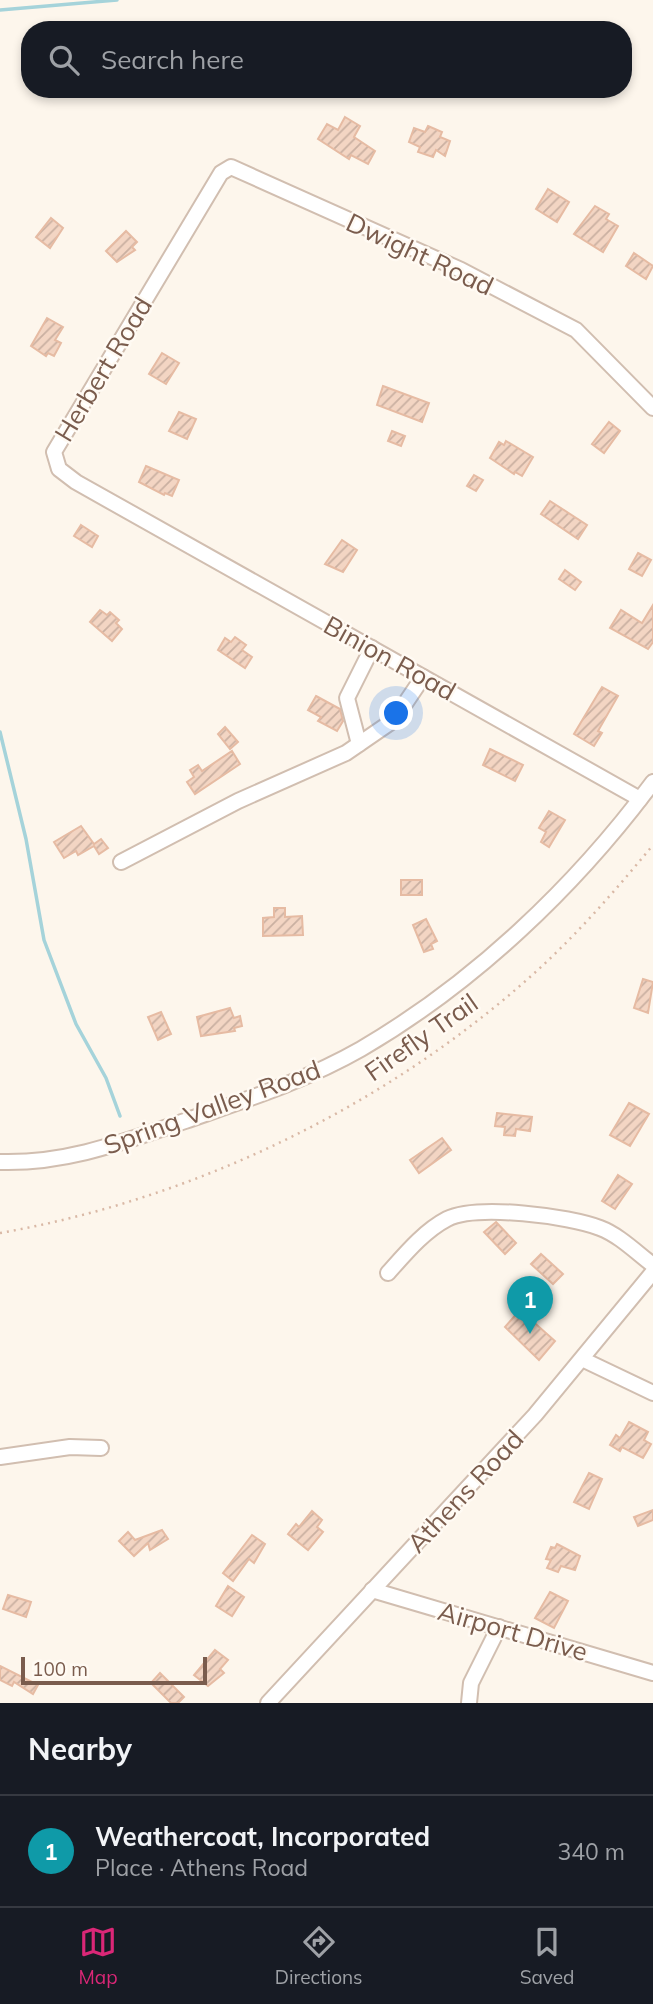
<!DOCTYPE html>
<html lang="en">
<head>
<meta charset="utf-8">
<style>
  :root { --surface:#171b24; --page:#20242c; --text:#f1f3f6; --muted:#9ea1a6; --line:#363941; --accent:#db2777 }
  body { margin:0; font-family:Mulish,sans-serif; background:var(--page); color:var(--text) }
  .scale { position:absolute; left:21px; bottom:18px; width:186px; box-sizing:border-box; padding-left:7px; border:4px solid #7a5c4d; border-top:0; font-size:19px; line-height:24px; white-space:nowrap; color:#7a5c4d; -webkit-text-stroke:5px #fffaf3; paint-order:stroke }
  .you { position:absolute; left:397px; top:714px; width:24px; height:24px; margin:-18px; border:5px solid #fff; border-radius:50%; background:#1a73e8; box-shadow:0 0 0 10px #1a73e833 }
  .badge { display:grid; place-items:center; width:46px; height:46px; border-radius:50%; background:var(--accent); color:#fff; font-size:23px; font-weight:700 }
  .pin { position:absolute; translate:-50% -58px; filter:drop-shadow(0 2px 4px #0008) }
  .pin::after { content:''; position:absolute; top:37px; width:24px; height:21px; background:inherit; clip-path:polygon(0 0,100% 0,50% 100%) }
  .list { margin:0; padding:0; list-style:none }
  h2 { display:flex; justify-content:space-between; align-items:center; height:91px; margin:0; padding:0 28px; font-size:30px }
  h2 small { font-size:23px; font-weight:400; color:var(--muted) }
  .list li { display:grid; grid-template-columns:46px 1fr auto; gap:21px; align-items:center; box-sizing:border-box; height:112px; padding:0 28px; border-top:2px solid var(--line) }
  .list b { display:block; font-size:26px; white-space:nowrap }
  .list p { margin:0; font-size:23px; white-space:nowrap; color:var(--muted) }
  .list em { font-size:23px; font-style:normal; color:var(--muted) }
  .icon { flex:none; width:38px; height:38px; fill:none; stroke:currentColor; stroke-width:2; stroke-linecap:round; stroke-linejoin:round }
  .map { position:relative; flex:none; width:653px; height:1703px; overflow:hidden }
  .search { position:absolute; background:var(--surface); box-shadow:0 4px 10px #0003; left:21px; right:21px; top:21px; height:77px; display:flex; align-items:center; gap:18px; box-sizing:border-box; padding:0 24px; border-radius:28px; color:var(--muted); font-size:26px }
  .sheet { height:203px; background:var(--surface) }
  nav { display:flex; justify-content:space-around; align-items:center; box-sizing:border-box; height:98px; border-top:2px solid var(--line); background:var(--surface); font-size:19px; color:var(--muted) }
  nav a { display:grid; justify-items:center; gap:4px }
  nav .on { color:var(--accent) }
  .map>svg:first-child { display:block }
  .lines { fill:none; stroke-linecap:round; stroke-linejoin:round }
  .stream { stroke:#a5d3da; stroke-width:3.5 }
  .building { fill:url(#building-hatch); stroke:#e6bba3; stroke-width:2 }
  .minor-casing { stroke:#d1beb0; stroke-width:18 }
  .path { stroke:#d9b8a5; stroke-width:2.5; stroke-dasharray:2 5; stroke-linecap:butt }
  .minor { stroke:#fff; stroke-width:14 }
  .labels { text-anchor:middle; dominant-baseline:central; stroke-width:5; stroke-linejoin:round; paint-order:stroke }
  .street-label { font-size:26px; fill:#7a5c4d; stroke:#fffaf3 }
</style>
</head>
<body>
<div class="map">
<svg width="653" height="1703" viewBox="0 0 653 1703">
  <defs>
    <pattern id="building-hatch" width="6" height="6" patternUnits="userSpaceOnUse" patternTransform="scale(1.75)"><rect width="6" height="6" fill="#f3d5c3"/><path d="M-1 1l2-2M0 6l6-6M5 7l2-2" fill="none" stroke="#cab0a1"/></pattern>
  </defs>
  <rect width="100%" height="100%" fill="#fdf6ec"/>
  <g class="lines">
    <g class="stream">
      <polyline points="0,10 117,0"/>
      <polyline points="0,732 26,839 44,940 76,1024 106,1078 120,1116"/>
    </g>
  </g>
  <g class="building">
    <polygon points="345,117 360,126 354,137 375,151 368,164 351,155 349,159 318,139 327,124 338,130"/>
    <polygon points="428,126 442,132 440,137 450,141 445,156 436,150 433,157 418,152 420,147 409,142 414,128 425,132"/>
    <polygon points="548,189 569,202 557,222 536,209"/>
    <polygon points="595,206 609,214 606,219 618,226 603,252 574,234"/>
    <polygon points="51,218 63,228 50,248 36,237"/>
    <polygon points="126,231 137,242 132,247 135,250 117,262 106,251"/>
    <polygon points="634,253 653,266 646,279 626,266"/>
    <polygon points="47,318 63,327 55,340 61,343 54,356 48,353 46,356 31,346"/>
    <polygon points="162,353 179,363 166,384 149,374"/>
    <polygon points="383,386 429,403 422,422 377,405"/>
    <polygon points="179,412 196,419 187,439 169,431"/>
    <polygon points="609,422 620,431 604,453 592,444"/>
    <polygon points="392,431 405,436 401,446 388,441"/>
    <polygon points="506,441 533,457 522,476 515,472 514,474 490,458 499,442 504,445"/>
    <polygon points="146,466 179,480 172,496 165,493 164,495 139,482"/>
    <polygon points="474,475 483,480 476,491 467,486"/>
    <polygon points="550,501 587,525 578,539 541,514"/>
    <polygon points="81,525 98,536 92,547 74,536"/>
    <polygon points="342,540 357,550 343,572 325,564"/>
    <polygon points="638,553 651,560 642,576 629,569"/>
    <polygon points="565,570 581,582 575,590 559,579"/>
    <polygon points="653,605 653,642 648,649 610,628 621,610 642,623"/>
    <polygon points="100,610 107,615 110,612 119,620 116,623 122,629 112,641 90,622"/>
    <polygon points="235,637 246,645 242,650 252,657 245,668 218,650 225,638 231,642"/>
    <polygon points="602,687 618,696 598,731 602,733 594,746 574,734"/>
    <polygon points="316,696 340,709 343,721 337,731 318,721 321,717 308,710"/>
    <polygon points="225,727 238,742 230,749 218,734"/>
    <polygon points="490,749 523,765 515,781 483,765"/>
    <polygon points="232,751 240,764 195,794 187,782 194,777 190,770 198,765 202,771"/>
    <polygon points="549,811 565,820 549,847 541,842 546,832 539,828"/>
    <polygon points="81,826 94,844 101,839 108,848 99,854 94,846 78,855 76,851 64,858 54,842"/>
    <rect x="401" y="880" width="21" height="15"/>
    <polygon points="274,908 285,908 285,917 302,916 303,935 263,936 263,918 274,917"/>
    <polygon points="426,919 437,941 431,944 433,949 424,952 413,925"/>
    <polygon points="643,979 653,982 648,1013 634,1008"/>
    <polygon points="230,1008 234,1018 240,1016 242,1026 234,1028 235,1031 201,1036 197,1017"/>
    <polygon points="161,1012 171,1034 158,1040 148,1017"/>
    <polygon points="629,1103 649,1114 630,1146 610,1135"/>
    <polygon points="497,1113 532,1117 530,1131 516,1129 515,1136 504,1135 505,1127 495,1126"/>
    <polygon points="442,1138 451,1150 419,1173 410,1160"/>
    <polygon points="618,1175 632,1184 615,1209 602,1201"/>
    <polygon points="496,1222 516,1243 505,1254 484,1232"/>
    <polygon points="541,1254 563,1274 553,1284 531,1264"/>
    <polygon points="520,1310 555,1341 539,1360 505,1327"/>
    <polygon points="629,1422 648,1432 644,1440 651,1444 643,1458 622,1447 620,1451 610,1445 616,1435 620,1438"/>
    <polygon points="589,1473 602,1479 589,1509 574,1502"/>
    <polygon points="653,1510 653,1520 638,1526 634,1517"/>
    <polygon points="312,1511 322,1520 317,1527 323,1532 308,1550 288,1534 296,1524 299,1527"/>
    <polygon points="162,1530 168,1539 150,1550 148,1543 134,1556 119,1541 128,1532 135,1540"/>
    <polygon points="252,1535 265,1544 254,1563 249,1559 233,1581 223,1573"/>
    <polygon points="557,1544 580,1556 575,1570 561,1566 558,1572 547,1568 551,1560 546,1559 551,1547 555,1548"/>
    <polygon points="228,1586 244,1597 232,1616 216,1606"/>
    <polygon points="550,1592 568,1601 554,1628 535,1618"/>
    <polygon points="8,1595 31,1602 26,1617 3,1609"/>
    <polygon points="215,1650 228,1660 220,1669 224,1673 208,1686 194,1675"/>
    <polygon points="0,1666 38,1685 33,1694 14,1682 12,1686 0,1680"/>
    <polygon points="160,1673 184,1697 178,1703 171,1703 151,1683"/>
  </g>
  <g class="lines">
    <defs>
      <g id="minor">
        <polyline points="359,744 347,698 372,648"/>
        <polyline points="640,799 76,482 59,469 54,452 221,173 231,167 461,270 576,330 653,408"/>
        <polyline points="121,862 238,801 346,753 394,720 423,677"/>
        <path d="M0,1162c66,2 123,-20 185,-41 60,-21 120,-40 176,-72 113,-66 214,-162 292,-267"/>
        <path d="M388,1273c17,-19 36,-42 59,-54 30,-15 122,-3 153,9 19,7 37,25 53,37"/>
        <polyline points="584,1360 653,1393"/>
        <polyline points="0,1457 70,1447 101,1448"/>
        <polyline points="372,1590 653,1673"/>
        <polyline points="268,1703 535,1415 653,1272"/>
        <polyline points="469,1703 471,1683 499,1627"/>
      </g>
    </defs>
    <use href="#minor" class="minor-casing"/>
    <path class="path" d="M0,1233c193,-34 383,-125 530,-256 44,-39 85,-86 123,-132"/>
    <use href="#minor" class="minor"/>
  </g>
  <g class="labels">
    <g class="street-label">
      <text transform="translate(420 254) rotate(25)">Dwight Road</text>
      <text transform="translate(103 369) rotate(-59)">Herbert Road</text>
      <text transform="translate(390 658) rotate(29)">Binion Road</text>
      <text transform="translate(421 1037) rotate(-35)">Firefly Trail</text>
      <text transform="translate(212 1107) rotate(-20)">Spring Valley Road</text>
      <text transform="translate(465 1491) rotate(-47)">Athens Road</text>
      <text transform="translate(513 1631) rotate(16)">Airport Drive</text>
    </g>
  </g>
</svg>
<div class="scale">100 m</div>
<div class="you"></div>
<div class="pin badge" style="left:530px;top:1334px;background:#0f9aa8">1</div>
<div class="search"><svg class="icon" aria-label="search" viewBox="0 0 24 24"><circle cx="10" cy="10" r="6"/><path d="M15 15l6 6"/></svg>Search here</div>
</div>
<section class="sheet">
<h2>Nearby<small></small></h2>
<ul class="list">
<li><span class="badge" style="background:#0f9aa8">1</span><div><b>Weathercoat, Incorporated</b><p>Place · Athens Road</p></div><em>340 m</em></li>
</ul>
</section>
<nav>
<a class="on"><svg class="icon" aria-label="map" viewBox="0 0 24 24"><path d="M3 6l6-2 6 2 6-2v14l-6 2-6-2-6 2zM9 4v14M15 6v14"/></svg>Map</a>
<a><svg class="icon" aria-label="directions" viewBox="0 0 24 24"><path d="M12 3l9 9-9 9-9-9zM9 14v-3h6M13 9l2 2-2 2"/></svg>Directions</a>
<a><svg class="icon" aria-label="saved" viewBox="0 0 24 24"><path d="M7 4h10v16l-5-4-5 4z"/></svg>Saved</a>
</nav>
</body>
</html>
